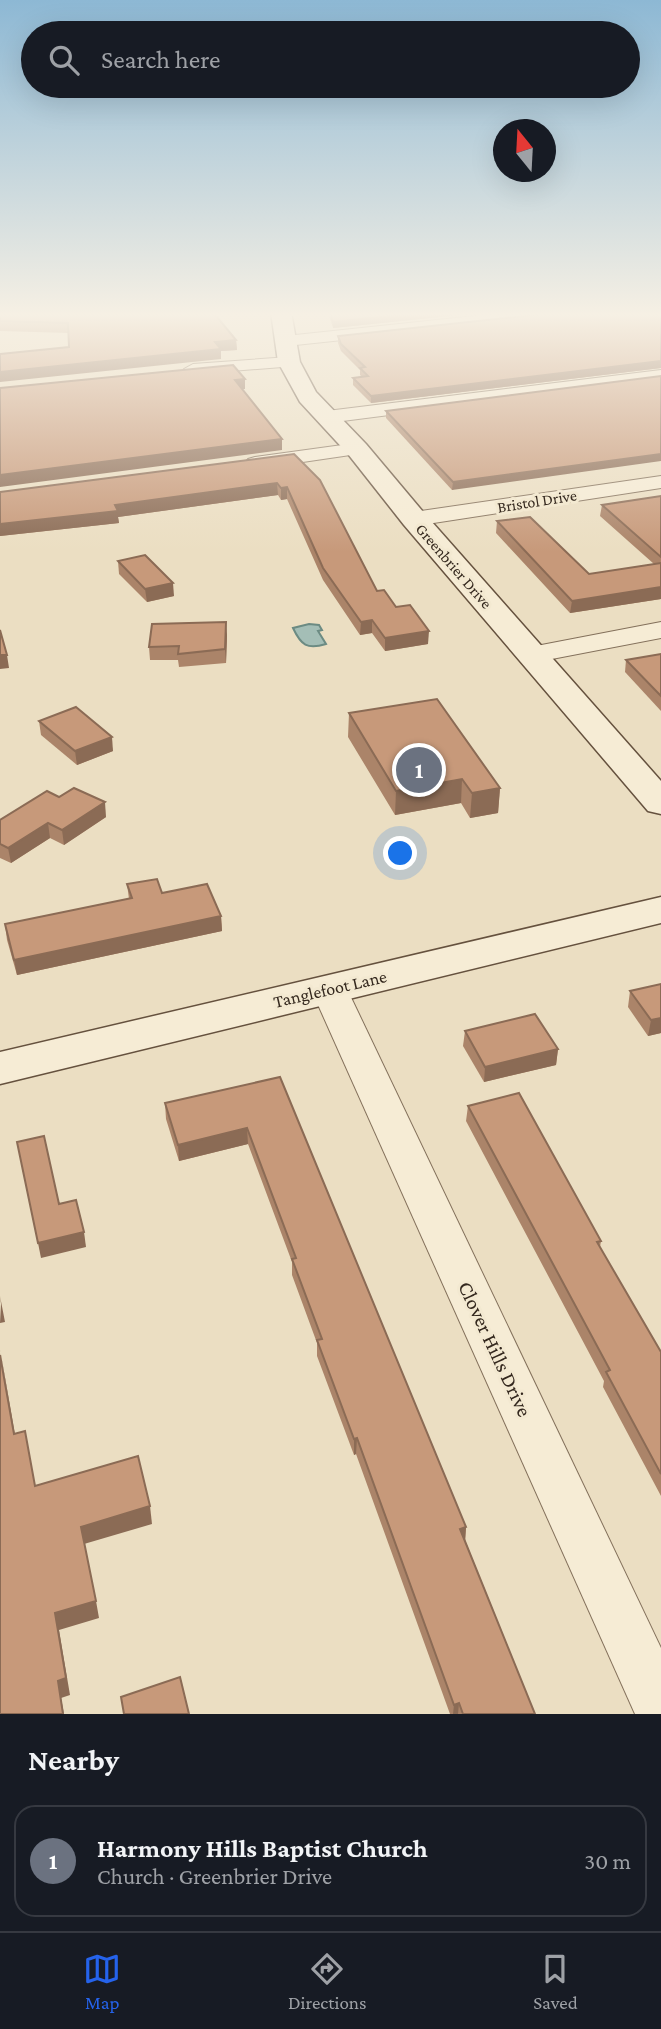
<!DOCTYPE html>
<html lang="en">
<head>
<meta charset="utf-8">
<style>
  :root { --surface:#171b24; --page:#242831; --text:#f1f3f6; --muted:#9ea1a6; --line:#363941; --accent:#2563eb }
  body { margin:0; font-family:"Crimson Pro",serif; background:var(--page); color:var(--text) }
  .compass { position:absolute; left:493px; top:119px; width:63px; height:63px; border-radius:50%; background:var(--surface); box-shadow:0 7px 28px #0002; rotate:342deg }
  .you { position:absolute; left:401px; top:854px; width:24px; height:24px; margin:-18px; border:5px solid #fff; border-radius:50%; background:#1a73e8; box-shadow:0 0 0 10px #1a73e833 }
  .badge { display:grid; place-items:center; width:46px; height:46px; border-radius:50%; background:var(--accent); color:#fff; font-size:23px; font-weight:700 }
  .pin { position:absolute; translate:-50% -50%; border:4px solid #fff; box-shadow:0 2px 7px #0006 }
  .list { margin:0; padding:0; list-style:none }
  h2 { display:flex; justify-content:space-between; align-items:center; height:91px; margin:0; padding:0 28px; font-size:30px }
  h2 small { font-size:23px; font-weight:400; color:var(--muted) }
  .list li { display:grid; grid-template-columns:46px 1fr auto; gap:21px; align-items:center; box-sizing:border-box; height:112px; margin:0 14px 14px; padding:0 14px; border:2px solid var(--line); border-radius:21px }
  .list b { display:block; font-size:26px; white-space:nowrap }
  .list p { margin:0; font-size:23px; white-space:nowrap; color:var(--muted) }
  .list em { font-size:23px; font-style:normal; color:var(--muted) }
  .icon { flex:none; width:38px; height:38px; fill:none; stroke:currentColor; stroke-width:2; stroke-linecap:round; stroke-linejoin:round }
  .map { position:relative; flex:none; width:661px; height:1714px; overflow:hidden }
  .search { position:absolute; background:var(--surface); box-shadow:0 7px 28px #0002; left:21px; right:21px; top:21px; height:77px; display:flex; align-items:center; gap:18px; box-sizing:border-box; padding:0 24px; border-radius:38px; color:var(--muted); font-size:26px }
  .sheet { height:217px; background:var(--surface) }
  nav { display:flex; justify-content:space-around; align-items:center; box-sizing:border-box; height:98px; border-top:2px solid var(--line); background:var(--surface); font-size:19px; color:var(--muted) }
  nav a { display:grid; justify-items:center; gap:4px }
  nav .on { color:var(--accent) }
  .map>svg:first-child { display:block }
  .water { fill:#a4beb6; stroke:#6c8b83; stroke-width:2 }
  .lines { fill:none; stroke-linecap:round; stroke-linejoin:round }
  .street-casing { stroke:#83705b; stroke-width:2 }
  .secondary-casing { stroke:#65513e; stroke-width:3 }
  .street { fill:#f6ecd5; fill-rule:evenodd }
  .secondary { fill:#f6ecd5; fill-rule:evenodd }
  .wall { fill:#ab8469 }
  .shaded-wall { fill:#8b6b55 }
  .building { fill:#c7997a; stroke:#8b6b55; stroke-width:2 }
  .labels { text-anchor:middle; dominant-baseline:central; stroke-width:6; stroke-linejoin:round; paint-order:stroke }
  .far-street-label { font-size:16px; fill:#34281e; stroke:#f3e9d1 }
  .street-label { font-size:18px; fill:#34281e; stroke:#f3e9d1 }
  .near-street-label { font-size:21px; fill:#34281e; stroke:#f3e9d1 }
</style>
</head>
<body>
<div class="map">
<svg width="661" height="1714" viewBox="0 0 661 1714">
  <rect width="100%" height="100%" fill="#ebdec2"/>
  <path class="water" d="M309,624l10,1 3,5 -4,1 8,13c-19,6 -25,1 -33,-16z"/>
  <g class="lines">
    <defs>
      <g id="street">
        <polygon points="513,312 567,312 559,317 286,346 278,341 286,336"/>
        <polygon points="289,357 298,362 295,366 193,374 184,369 193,364"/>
        <polygon points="661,370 661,380 327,423 317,417 327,411"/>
        <polygon points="357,443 364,445 367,449 364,453 255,469 248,467 245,463 248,459 255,457"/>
        <polygon points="661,476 661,488 414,526 406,524 403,519 406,514 414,512"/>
        <polygon points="661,622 661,638 531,663 522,660 518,655 522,650 531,647"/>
        <polygon points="329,977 341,981 347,989 661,1648 661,1714 635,1714 311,989 317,981"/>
      </g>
      <g id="secondary">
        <polygon points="271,312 291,312 300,362 316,392 366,444 424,513 661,781 661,814 648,811 404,525 348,454 300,402 278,362"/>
        <polygon points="661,897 661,923 0,1084 0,1052"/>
      </g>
    </defs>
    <use href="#street" class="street-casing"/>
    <use href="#secondary" class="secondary-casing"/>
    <use href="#street" class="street"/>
    <use href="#secondary" class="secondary"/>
  </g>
  <g class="wall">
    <polygon points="0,312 236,340 237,350 221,351 221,359 69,333 0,331"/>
    <polygon points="328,312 488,312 333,328"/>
    <polygon points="661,312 661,368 371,403 353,385 353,378 362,377 360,375 360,370 341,351 338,343 338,336 560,313"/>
    <polygon points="661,376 452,490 386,418 386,411"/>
    <polygon points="294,454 377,591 396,607 428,644 385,651 372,633 360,635 323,580 287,499 281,500 278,495 118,517 119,523 0,536 0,492"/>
    <polygon points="661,496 661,599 570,613 496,533 497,521 589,574 654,564 600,516 602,505"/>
    <polygon points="118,561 174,596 147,602 119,574"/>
    <polygon points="227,635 226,663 179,667 178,660 150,660 149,647"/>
    <polygon points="661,654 661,711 625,672 626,660"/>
    <polygon points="349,713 500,788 498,813 470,818 461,803 395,815 348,737"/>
    <polygon points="39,721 113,751 77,765 41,735"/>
    <polygon points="106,817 64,845 50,838 11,863 0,858 0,820"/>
    <polygon points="127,884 162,893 221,916 222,931 17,975 7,940 5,924 129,899"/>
    <polygon points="661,984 661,1033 648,1036 628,1007 630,991"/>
    <polygon points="465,1031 558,1049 556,1065 484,1082 463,1046"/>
    <polygon points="280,1077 466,1527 465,1540 535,1714 450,1714 356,1454 354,1455 317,1356 317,1343 292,1275 292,1262 248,1144 179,1161 166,1119 165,1103"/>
    <polygon points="468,1106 601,1241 600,1247 661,1352 661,1496 603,1387 604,1381 466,1121"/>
  </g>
  <g class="shaded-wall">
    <polygon points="426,312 488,312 333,328 333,322"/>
    <polygon points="236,340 237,350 221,351 221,359 0,382 0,372"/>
    <polygon points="661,361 661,368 371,403 371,396"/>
    <polygon points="245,379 245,389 236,390 235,380"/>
    <polygon points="282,439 282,450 0,487 0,475"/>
    <polygon points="661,454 661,461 452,490 453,482"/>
    <polygon points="277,483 278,495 118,517 119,523 0,536 0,524 115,505"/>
    <polygon points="287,487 287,499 281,500 281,488"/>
    <polygon points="173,583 174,596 147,602 145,589"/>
    <polygon points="661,587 661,599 570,613 572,601"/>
    <polygon points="372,620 372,633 360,635 361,622"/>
    <polygon points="226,622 227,635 226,663 225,649"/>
    <polygon points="429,631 428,644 385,651 385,638"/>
    <polygon points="0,655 7,655 9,668 0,669"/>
    <polygon points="112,737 113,751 77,765 75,751"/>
    <polygon points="462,779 461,803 395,815 396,791"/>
    <polygon points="500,788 498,813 470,818 472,793"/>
    <polygon points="105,802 106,817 64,845 62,830"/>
    <polygon points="48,823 50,838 11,863 8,848"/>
    <polygon points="221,916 222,931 17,975 14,960"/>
    <polygon points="661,1018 661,1033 648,1036 651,1020"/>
    <polygon points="558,1049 556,1065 484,1082 485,1067"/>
    <polygon points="247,1128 248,1144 179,1161 178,1145"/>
    <polygon points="84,1232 86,1247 41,1258 38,1243"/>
    <polygon points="0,1296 5,1322 0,1323 1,1304"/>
    <polygon points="0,1349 18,1452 14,1434"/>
    <polygon points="357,1438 356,1454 354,1455 354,1439"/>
    <polygon points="150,1506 152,1524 84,1544 81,1527"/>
    <polygon points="466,1527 465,1543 460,1529"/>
    <polygon points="96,1601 99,1618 59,1630 70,1695 61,1698 64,1714 63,1714 58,1681 55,1613"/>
    <polygon points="459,1703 458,1714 453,1714 454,1705"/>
  </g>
  <g class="building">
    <polygon points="0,312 213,312 236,340 215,342 221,349 0,372 0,354 69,347 68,323 0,321"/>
    <polygon points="330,312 426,312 333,322"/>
    <polygon points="562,312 661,312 661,361 371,396 353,378 368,376 360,368 365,367 341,344 338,336"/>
    <polygon points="233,365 245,379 235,380 282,439 0,475 0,388"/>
    <polygon points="661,376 661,454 453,482 386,411"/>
    <polygon points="294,454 320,480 377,591 384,590 396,607 410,605 429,631 385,638 372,620 361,622 323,568 287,487 281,488 277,483 115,505 118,511 0,524 0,492"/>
    <polygon points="661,496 661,557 602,505"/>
    <polygon points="530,517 589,574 661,563 661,587 572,601 497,521"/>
    <polygon points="145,555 173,583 145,589 118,561"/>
    <polygon points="226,622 225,649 178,654 179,646 149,647 152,624"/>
    <polygon points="0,630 7,655 0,655"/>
    <polygon points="661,654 661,696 626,660"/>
    <polygon points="437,699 500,788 472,793 462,779 396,791 349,713"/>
    <polygon points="76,707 112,737 75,751 39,721"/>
    <polygon points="74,788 105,802 62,830 48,823 8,848 0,844 0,820 47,791 59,797"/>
    <polygon points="157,879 162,893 207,884 221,916 14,960 5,924 132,898 127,884"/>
    <polygon points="661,984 661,1018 651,1020 630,991"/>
    <polygon points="535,1014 558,1049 485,1067 465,1031"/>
    <polygon points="280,1077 466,1527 460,1529 535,1714 463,1714 459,1703 454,1705 357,1438 354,1439 317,1340 322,1339 292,1259 296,1258 247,1128 178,1145 165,1103"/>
    <polygon points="519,1093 601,1241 597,1242 661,1352 661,1474 606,1372 610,1370 468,1106"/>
    <polygon points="44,1136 59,1204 76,1200 84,1232 38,1243 17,1142"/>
    <polygon points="0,1355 14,1434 25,1431 35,1486 138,1456 150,1506 81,1527 96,1601 55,1613 66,1678 58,1681 63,1714 0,1714"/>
    <polygon points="180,1677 189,1714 124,1714 121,1697"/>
  </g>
  <linearGradient id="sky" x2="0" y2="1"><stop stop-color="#8db8d4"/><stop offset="0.57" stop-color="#f6f0e4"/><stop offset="1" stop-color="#f6f0e4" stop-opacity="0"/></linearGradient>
  <rect width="661" height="552" fill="url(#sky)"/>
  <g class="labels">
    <g class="far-street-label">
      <text transform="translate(537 501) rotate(-9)">Bristol Drive</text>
      <text transform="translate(454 566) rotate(49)">Greenbrier Drive</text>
    </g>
    <g class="street-label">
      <text transform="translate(330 989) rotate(-13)">Tanglefoot Lane</text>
    </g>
    <g class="near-street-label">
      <text transform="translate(495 1349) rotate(65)">Clover Hills Drive</text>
    </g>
  </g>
</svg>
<svg class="compass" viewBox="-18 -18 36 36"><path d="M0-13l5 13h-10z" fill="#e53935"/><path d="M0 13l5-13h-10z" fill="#9ea1a6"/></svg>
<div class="you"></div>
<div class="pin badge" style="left:419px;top:770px;background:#6b7280">1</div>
<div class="search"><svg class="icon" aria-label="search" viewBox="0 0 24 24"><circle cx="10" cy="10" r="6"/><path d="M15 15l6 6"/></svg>Search here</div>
</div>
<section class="sheet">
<h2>Nearby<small></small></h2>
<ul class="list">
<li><span class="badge" style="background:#6b7280">1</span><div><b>Harmony Hills Baptist Church</b><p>Church · Greenbrier Drive</p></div><em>30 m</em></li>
</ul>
</section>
<nav>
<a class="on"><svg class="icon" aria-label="map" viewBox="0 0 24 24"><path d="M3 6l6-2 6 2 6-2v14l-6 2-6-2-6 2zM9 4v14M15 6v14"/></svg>Map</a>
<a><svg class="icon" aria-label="directions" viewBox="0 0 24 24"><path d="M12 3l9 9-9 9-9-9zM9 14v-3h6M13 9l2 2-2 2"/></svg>Directions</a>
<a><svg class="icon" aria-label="saved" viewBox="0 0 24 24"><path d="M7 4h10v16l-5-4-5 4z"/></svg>Saved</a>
</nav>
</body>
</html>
